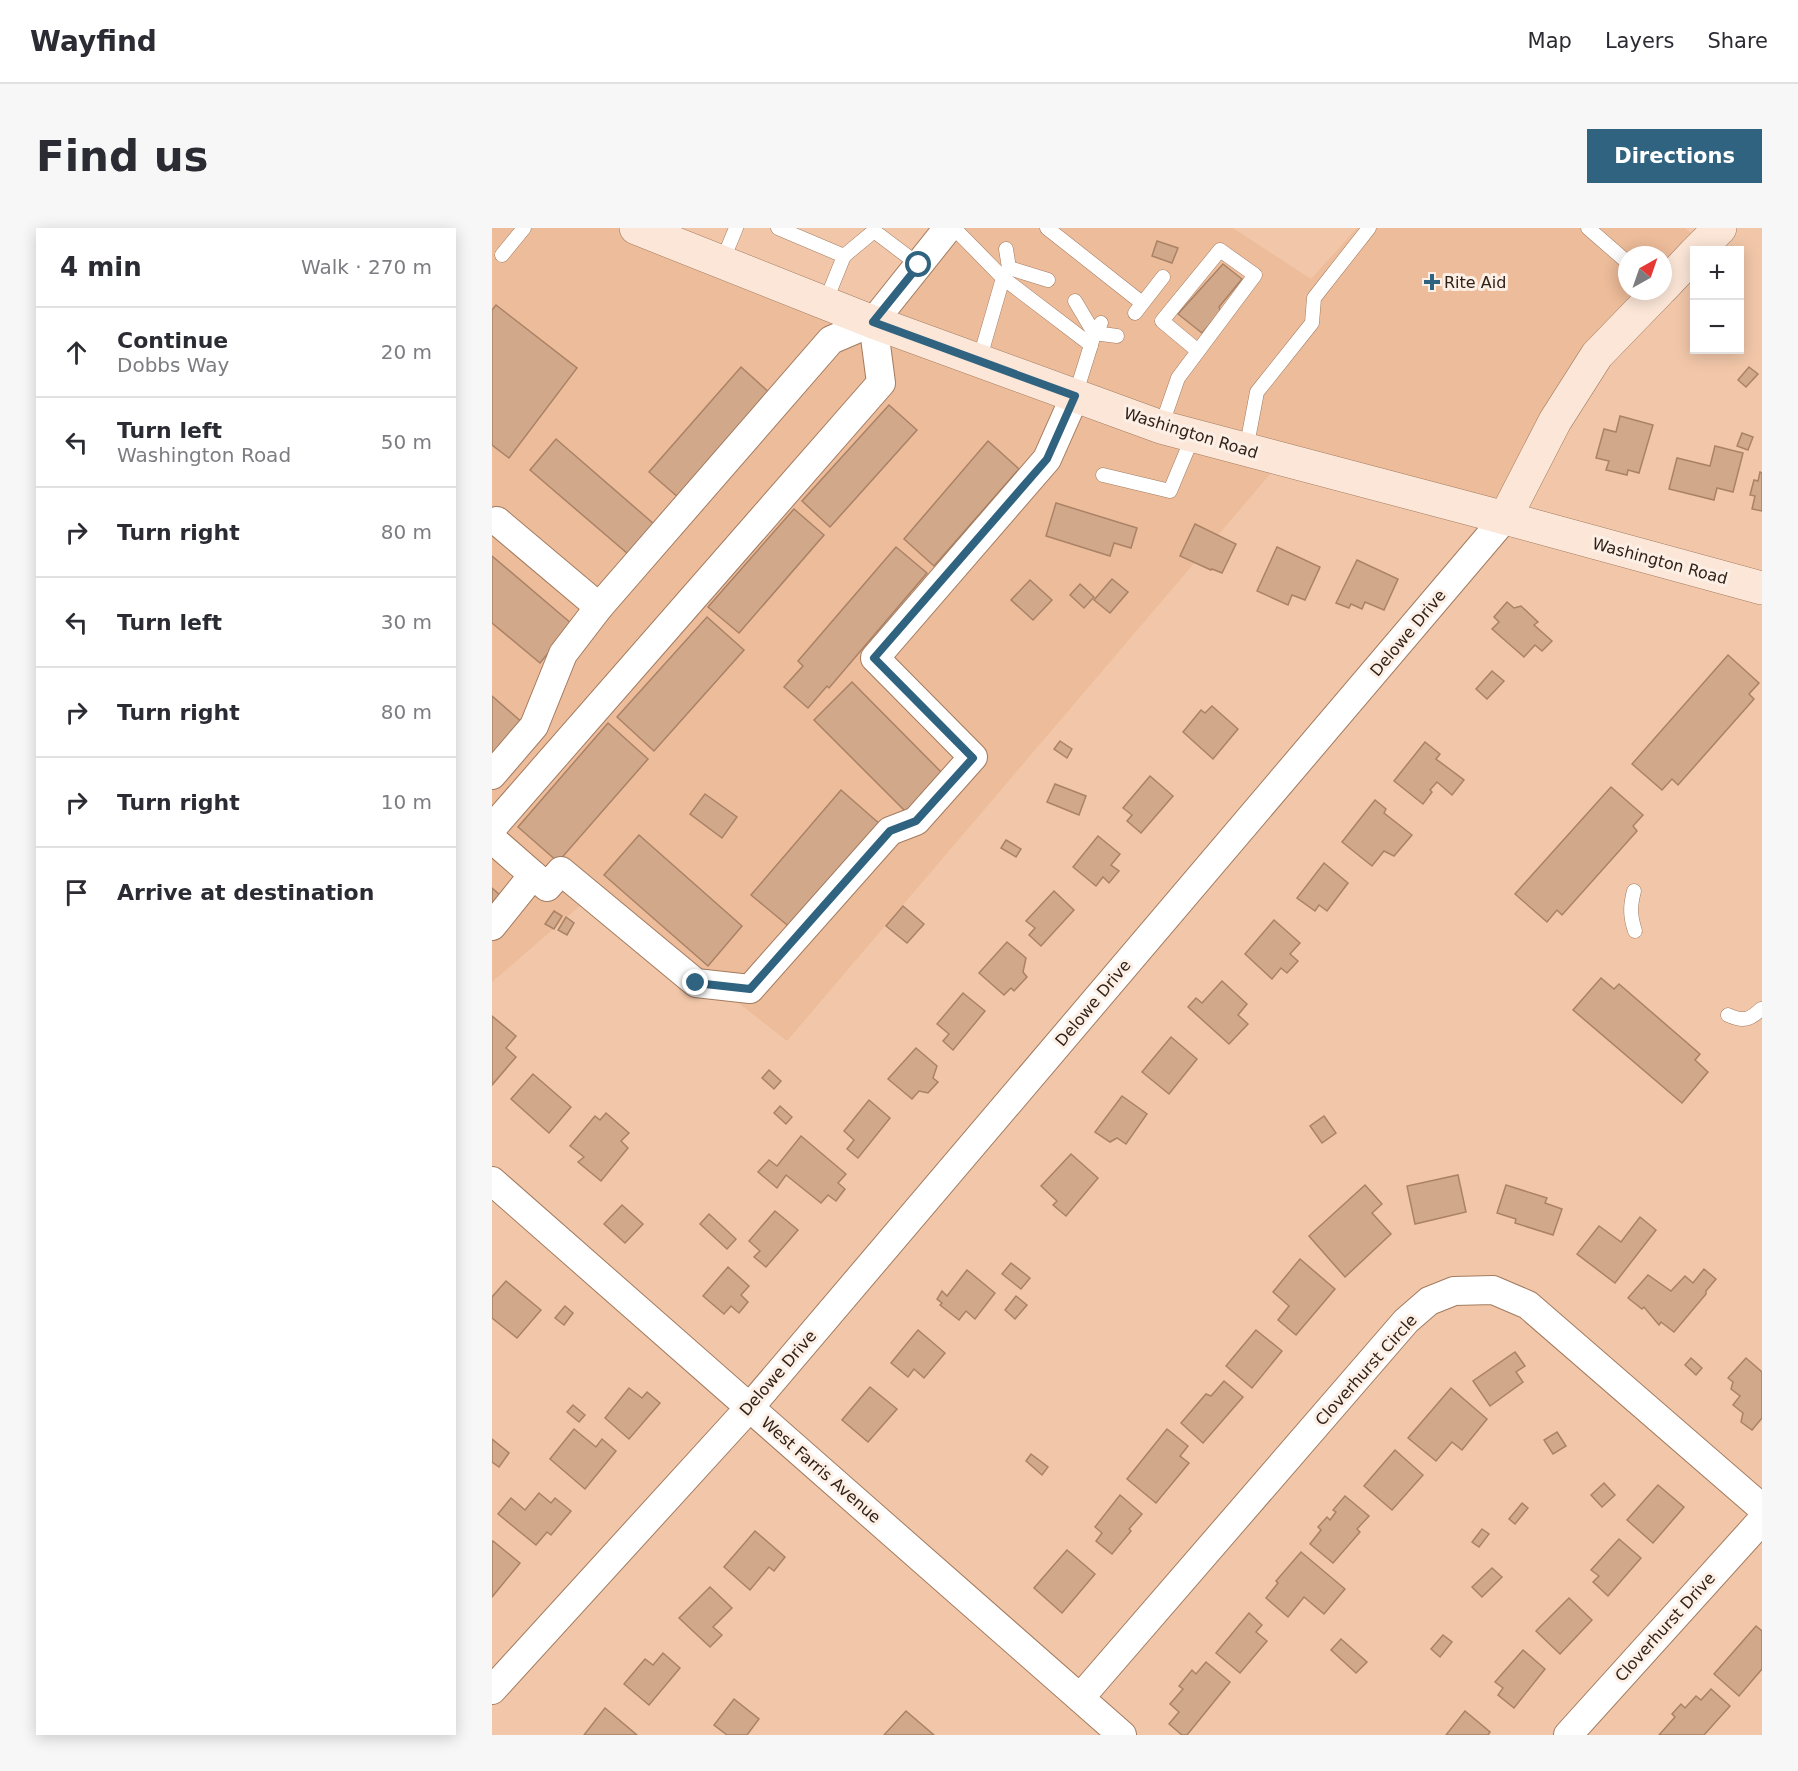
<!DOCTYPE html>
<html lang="en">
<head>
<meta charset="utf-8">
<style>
  :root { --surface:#fff; --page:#f7f7f7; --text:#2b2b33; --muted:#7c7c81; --line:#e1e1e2; --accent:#306380 }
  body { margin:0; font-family:"DejaVu Sans",sans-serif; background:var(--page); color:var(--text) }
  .controls { position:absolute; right:18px; top:18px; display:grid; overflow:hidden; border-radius:0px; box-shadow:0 3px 15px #0003 }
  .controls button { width:54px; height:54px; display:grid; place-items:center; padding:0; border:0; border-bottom:2px solid var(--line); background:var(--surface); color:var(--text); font:30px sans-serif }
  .compass { position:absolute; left:1126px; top:18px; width:54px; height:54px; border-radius:50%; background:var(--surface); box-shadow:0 3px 15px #0003; rotate:40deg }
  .stop { position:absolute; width:18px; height:18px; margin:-14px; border:4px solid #306380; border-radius:50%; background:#fff }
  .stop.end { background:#306380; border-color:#fff; box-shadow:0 2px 6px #0008 }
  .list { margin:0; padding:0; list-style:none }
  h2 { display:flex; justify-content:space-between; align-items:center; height:78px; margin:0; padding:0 24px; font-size:26px }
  h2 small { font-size:20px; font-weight:400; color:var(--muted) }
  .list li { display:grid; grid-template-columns:39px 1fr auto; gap:18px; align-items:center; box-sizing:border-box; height:90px; padding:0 24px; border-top:2px solid var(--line) }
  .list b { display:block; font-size:22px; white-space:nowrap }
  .list p { margin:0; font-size:20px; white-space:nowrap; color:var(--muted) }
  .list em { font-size:20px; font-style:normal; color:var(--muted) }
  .icon { flex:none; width:33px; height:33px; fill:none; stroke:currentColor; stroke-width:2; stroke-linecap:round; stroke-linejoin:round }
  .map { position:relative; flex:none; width:1270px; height:1507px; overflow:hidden; border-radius:0px }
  header { display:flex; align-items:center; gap:36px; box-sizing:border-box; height:84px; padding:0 30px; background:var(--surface); border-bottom:2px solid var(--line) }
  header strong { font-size:28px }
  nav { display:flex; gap:33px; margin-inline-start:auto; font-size:21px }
  .intro { display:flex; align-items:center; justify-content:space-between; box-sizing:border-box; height:144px; padding:0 36px }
  h1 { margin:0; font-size:42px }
  .button { padding:15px 27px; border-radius:0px; background:var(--accent); color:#fff; font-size:21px; font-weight:700 }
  main { display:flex; gap:36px; padding:0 36px }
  aside { flex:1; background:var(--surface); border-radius:0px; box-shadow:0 3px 15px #0003 }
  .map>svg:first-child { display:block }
  .built { fill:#edbc9a }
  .building { fill:#d2a88b; stroke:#aa8266; stroke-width:1.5 }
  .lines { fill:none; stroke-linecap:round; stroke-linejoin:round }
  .lane-casing { stroke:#a37b5f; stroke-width:15 }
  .street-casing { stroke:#a37b5f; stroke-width:30 }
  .secondary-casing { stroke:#a37b5f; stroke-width:34 }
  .lane { stroke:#fff; stroke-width:14 }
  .street { stroke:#fff; stroke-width:28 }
  .secondary { stroke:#fbe6d7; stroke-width:33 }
  .route { stroke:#306380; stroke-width:8 }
  .poi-dot { fill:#306380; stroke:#fcefe6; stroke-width:2 }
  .labels { text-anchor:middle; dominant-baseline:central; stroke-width:6; stroke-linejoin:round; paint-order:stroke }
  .poi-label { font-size:16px; fill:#322116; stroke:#fcefe6; text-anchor:start }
  .street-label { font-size:16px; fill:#322116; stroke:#fcefe6 }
</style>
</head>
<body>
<header>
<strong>Wayfind</strong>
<nav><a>Map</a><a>Layers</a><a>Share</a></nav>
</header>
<div class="intro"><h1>Find us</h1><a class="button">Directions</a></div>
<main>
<aside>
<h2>4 min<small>Walk · 270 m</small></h2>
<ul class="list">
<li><svg class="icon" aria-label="ahead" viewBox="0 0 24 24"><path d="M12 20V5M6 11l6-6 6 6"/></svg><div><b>Continue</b><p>Dobbs Way</p></div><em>20 m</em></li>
<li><svg class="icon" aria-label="left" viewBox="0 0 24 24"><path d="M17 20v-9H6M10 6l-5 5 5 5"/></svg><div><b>Turn left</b><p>Washington Road</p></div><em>50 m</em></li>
<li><svg class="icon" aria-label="right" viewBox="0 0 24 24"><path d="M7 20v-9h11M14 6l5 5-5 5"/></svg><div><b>Turn right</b></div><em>80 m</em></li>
<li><svg class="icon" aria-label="left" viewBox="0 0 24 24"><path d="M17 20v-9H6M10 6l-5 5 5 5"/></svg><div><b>Turn left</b></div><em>30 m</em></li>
<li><svg class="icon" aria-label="right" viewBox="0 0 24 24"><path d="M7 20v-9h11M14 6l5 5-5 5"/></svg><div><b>Turn right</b></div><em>80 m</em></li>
<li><svg class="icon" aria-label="right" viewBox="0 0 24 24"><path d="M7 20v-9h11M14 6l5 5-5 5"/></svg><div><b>Turn right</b></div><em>10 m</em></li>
<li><svg class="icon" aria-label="arrive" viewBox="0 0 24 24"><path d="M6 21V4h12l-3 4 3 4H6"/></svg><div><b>Arrive at destination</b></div></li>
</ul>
</aside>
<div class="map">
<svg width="1270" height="1507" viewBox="0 0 1270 1507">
  <rect width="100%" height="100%" fill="#f2c7a9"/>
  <polygon class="built" points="0,0 180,0 396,82 461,0 741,0 819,51 865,0 1193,0 1210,15 1171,57 1171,27 1135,27 1135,63 1165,63 1103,129 1021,298 785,238 295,813 104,664 0,754"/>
  <g class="building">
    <polygon points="665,13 686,20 680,35 660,28"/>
    <polygon points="731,36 750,51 727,79 729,84 710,105 686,86"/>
    <polygon points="4,77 85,140 17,230 0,217 0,82"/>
    <polygon points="249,139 279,166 187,270 157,244"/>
    <polygon points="1257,139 1266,146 1254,159 1246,152"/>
    <polygon points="397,177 425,202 338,299 310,273"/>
    <polygon points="1128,188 1161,197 1147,245 1136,242 1135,247 1114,242 1117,233 1104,230 1112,201 1124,204"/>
    <polygon points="1250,205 1261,209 1256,222 1245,218"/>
    <polygon points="64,211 162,296 136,326 38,242"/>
    <polygon points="496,213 527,241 442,338 412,311"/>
    <polygon points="1223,218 1251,225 1241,264 1225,260 1222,272 1177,261 1185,230 1218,238"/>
    <polygon points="1268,244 1270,245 1270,283 1260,281 1263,268 1258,267 1262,252 1266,253"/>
    <polygon points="564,275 645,300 639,320 622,315 618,328 554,308"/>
    <polygon points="302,281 332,307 247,405 216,379"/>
    <polygon points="703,296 744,316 730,345 720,341 719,342 688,328"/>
    <polygon points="404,319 435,345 337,460 335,458 316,480 292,459 311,438 306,433"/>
    <polygon points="785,319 828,339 813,372 800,367 796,377 765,363"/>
    <polygon points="0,328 80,396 48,435 0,395"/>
    <polygon points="865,332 906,351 892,382 873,374 870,381 859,376 857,380 844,375"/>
    <polygon points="620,351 636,364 618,385 602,372"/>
    <polygon points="538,352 560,372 541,392 519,372"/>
    <polygon points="588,356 602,369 592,380 578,367"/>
    <polygon points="1015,374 1022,380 1029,378 1046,394 1042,397 1060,413 1050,423 1043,417 1032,429 1000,401 1007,394 1002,389"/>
    <polygon points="215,389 252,422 162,523 125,489"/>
    <polygon points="1236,427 1267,455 1257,466 1262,471 1186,557 1180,551 1170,562 1140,536"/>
    <polygon points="1000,443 1012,453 995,471 984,461"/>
    <polygon points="360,454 456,551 419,589 322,492"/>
    <polygon points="0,468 32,496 0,534"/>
    <polygon points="720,478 746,501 721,531 691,504 709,482 713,485"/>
    <polygon points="116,495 156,531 66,634 26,599"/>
    <polygon points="568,513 580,521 575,530 562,521"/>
    <polygon points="933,514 948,526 944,531 972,552 960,567 945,554 938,562 940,564 931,576 902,553"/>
    <polygon points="658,548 681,568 649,605 635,593 640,587 631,580"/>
    <polygon points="563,556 594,568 587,587 555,574"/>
    <polygon points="1119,559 1151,587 1141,598 1145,603 1070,687 1065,682 1055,694 1023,666"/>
    <polygon points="349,562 389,597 300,701 259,667"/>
    <polygon points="213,566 245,589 230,610 198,586"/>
    <polygon points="883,572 894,581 892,585 920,607 902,628 892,623 880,638 850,614"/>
    <polygon points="147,607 250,698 216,738 112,647"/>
    <polygon points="606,608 628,626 619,637 627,643 617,655 611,649 604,658 581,639"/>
    <polygon points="514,612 529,621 524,629 509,620"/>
    <polygon points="832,635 856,655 835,683 827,677 823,683 805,670"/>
    <polygon points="0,660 8,667 0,677"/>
    <polygon points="562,663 582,682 549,718 537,707 543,700 534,693"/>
    <polygon points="411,678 432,696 415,715 394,698"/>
    <polygon points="62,683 70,688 62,701 53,696"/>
    <polygon points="74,689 82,695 75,707 66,702"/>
    <polygon points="782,692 808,715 798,726 806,733 795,745 789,740 780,751 753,726"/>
    <polygon points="515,714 534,730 531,744 535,749 522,763 519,760 512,767 487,745"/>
    <polygon points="1109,750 1122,761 1127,756 1208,826 1203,832 1216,844 1190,875 1081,782"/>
    <polygon points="730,753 755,776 746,787 756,796 737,816 696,779 704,770 710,775"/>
    <polygon points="471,765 493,783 461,822 451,813 457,806 445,796"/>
    <polygon points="0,788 24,808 14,820 24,829 0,857"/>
    <polygon points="679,809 705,831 677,866 650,844"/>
    <polygon points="424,820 445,838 441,850 446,854 436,865 427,863 420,871 396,851"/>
    <polygon points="277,842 289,853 282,861 270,850"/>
    <polygon points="41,846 79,879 57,905 19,871"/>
    <polygon points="630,868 655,886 634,916 625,910 618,914 603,904"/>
    <polygon points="377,872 398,890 366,930 355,921 362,912 352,903"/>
    <polygon points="288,878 300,889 294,896 282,885"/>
    <polygon points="114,885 137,905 129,913 136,920 109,953 86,934 92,929 78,918 103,888 108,892"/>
    <polygon points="832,888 844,905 830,915 818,898"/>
    <polygon points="309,908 354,946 346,955 353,961 344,973 336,967 329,975 294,947 285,960 266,944 277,932 285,938"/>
    <polygon points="579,926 606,950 574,988 561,977 565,973 549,958"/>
    <polygon points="966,947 974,984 923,996 915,958"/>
    <polygon points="873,957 890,976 880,985 899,1006 853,1049 817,1008"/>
    <polygon points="1014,957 1055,970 1053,975 1070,981 1061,1007 1023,995 1024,991 1005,985"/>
    <polygon points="130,977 151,996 133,1015 112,996"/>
    <polygon points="283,983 306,1002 274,1039 262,1029 268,1023 257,1013"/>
    <polygon points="217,986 244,1011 235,1021 208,996"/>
    <polygon points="1148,989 1164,1002 1123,1055 1085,1026 1107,998 1129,1014"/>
    <polygon points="808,1031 843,1061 804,1107 786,1092 797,1078 781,1064"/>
    <polygon points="519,1035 538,1050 529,1061 510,1046"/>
    <polygon points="236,1039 257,1058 249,1067 256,1074 247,1085 239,1078 232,1086 211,1068"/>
    <polygon points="1212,1041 1224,1051 1214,1063 1214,1066 1182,1104 1169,1094 1167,1097 1152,1079 1150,1081 1136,1070 1156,1047 1179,1063 1193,1048 1201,1055"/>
    <polygon points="475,1042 503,1065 483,1091 474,1083 467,1092 448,1077 450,1075 445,1071 450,1063 455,1068"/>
    <polygon points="14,1053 49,1082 25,1110 0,1090 0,1069"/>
    <polygon points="524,1068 535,1077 523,1091 513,1082"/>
    <polygon points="73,1078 81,1085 72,1097 63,1090"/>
    <polygon points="426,1102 453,1125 432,1150 422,1141 416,1149 399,1135"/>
    <polygon points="764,1102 790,1123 760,1160 734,1138"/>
    <polygon points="1023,1124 1033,1138 1024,1144 1031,1154 998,1178 981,1153"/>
    <polygon points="1199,1130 1210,1140 1204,1147 1193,1137"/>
    <polygon points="1254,1130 1270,1144 1270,1190 1260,1202 1249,1194 1251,1185 1241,1177 1248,1168 1239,1161 1241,1154 1236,1150"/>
    <polygon points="732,1153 751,1169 711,1215 689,1195 714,1166 719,1168"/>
    <polygon points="378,1159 405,1181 376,1214 350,1192"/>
    <polygon points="137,1160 150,1170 155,1164 168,1175 137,1211 113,1190"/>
    <polygon points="959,1160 995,1191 970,1222 960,1214 944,1233 916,1210"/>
    <polygon points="81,1177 93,1187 87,1194 75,1184"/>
    <polygon points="82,1201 104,1219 110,1211 124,1223 93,1261 58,1231"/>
    <polygon points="675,1201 696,1218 688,1228 697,1235 664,1275 635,1251"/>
    <polygon points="1065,1204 1074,1218 1061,1226 1052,1212"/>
    <polygon points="0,1211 17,1225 7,1239 0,1234"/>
    <polygon points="903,1222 931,1247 900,1282 872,1258"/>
    <polygon points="539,1226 556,1239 550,1247 534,1233"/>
    <polygon points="1112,1255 1123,1267 1110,1279 1099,1267"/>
    <polygon points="1166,1257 1192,1279 1161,1315 1135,1292"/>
    <polygon points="47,1265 59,1275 63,1270 79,1283 59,1307 55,1304 44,1317 6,1286 19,1270 33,1282"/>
    <polygon points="628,1267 650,1286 637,1301 639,1303 620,1326 604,1313 610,1305 603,1299"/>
    <polygon points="853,1268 877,1288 865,1301 868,1304 841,1335 818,1316 829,1302 826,1299 835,1289 838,1292 844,1284 841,1282"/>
    <polygon points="1030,1275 1036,1280 1023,1296 1017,1291"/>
    <polygon points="990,1301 997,1306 987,1319 980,1314"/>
    <polygon points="263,1303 293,1329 282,1343 277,1339 258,1362 232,1339"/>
    <polygon points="1127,1311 1149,1330 1116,1368 1101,1354 1107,1348 1099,1342"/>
    <polygon points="1,1313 28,1335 0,1369 0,1315"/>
    <polygon points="575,1322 603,1346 570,1385 542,1360"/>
    <polygon points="809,1324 853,1361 832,1386 812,1369 796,1389 774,1370 786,1355 784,1353"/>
    <polygon points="1000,1340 1010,1349 990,1369 980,1359"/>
    <polygon points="218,1359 240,1380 221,1399 230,1407 218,1419 187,1390"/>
    <polygon points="1077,1370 1100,1392 1068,1426 1044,1403"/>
    <polygon points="757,1385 770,1397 764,1404 775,1413 748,1445 724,1425"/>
    <polygon points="1264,1398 1270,1403 1270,1441 1247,1468 1222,1446"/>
    <polygon points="951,1407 960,1414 948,1429 939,1421"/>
    <polygon points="849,1411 875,1434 864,1445 839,1422"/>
    <polygon points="1031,1422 1053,1441 1022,1480 1006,1467 1011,1460 1003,1454"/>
    <polygon points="171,1425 188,1440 157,1477 132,1456 153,1431 161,1437"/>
    <polygon points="714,1434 738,1454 695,1507 690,1507 677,1496 687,1484 678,1476 691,1461 687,1458 700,1442 704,1446"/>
    <polygon points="1219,1461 1238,1478 1212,1507 1167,1507 1183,1489 1180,1486 1189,1476 1193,1480 1204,1468 1209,1472"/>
    <polygon points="242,1471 267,1491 255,1507 235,1507 222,1497"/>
    <polygon points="113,1480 145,1507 92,1507"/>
    <polygon points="414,1483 442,1507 392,1507"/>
    <polygon points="973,1483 998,1504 996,1507 954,1507"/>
  </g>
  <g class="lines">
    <defs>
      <g id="lane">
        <polyline points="286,0 352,28 333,75"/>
        <polyline points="462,0 511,50 487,133"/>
        <polyline points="555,0 650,75"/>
        <polyline points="1096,0 1135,34"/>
        <polyline points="514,21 517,40 511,50 599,117 583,168"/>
        <polyline points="10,27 32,0"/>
        <polyline points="352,28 382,3 427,37"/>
        <polyline points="230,34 244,0"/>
        <polyline points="517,40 556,52"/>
        <polyline points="583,73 602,105 599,117"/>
        <polyline points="643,85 671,49"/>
        <polyline points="609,95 602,105 625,108"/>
        <polyline points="669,199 686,150 763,47 728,22 670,93 706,123"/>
        <polyline points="754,222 765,164 820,95 822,70 877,0"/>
        <polyline points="611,247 678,263 701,208"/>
        <path d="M1142,663c-4,15 -4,25 1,40"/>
        <path d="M1236,787c15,7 22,5 33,-6"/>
      </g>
      <g id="street">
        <polyline points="5,293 107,379"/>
        <polyline points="0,547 42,498 71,426 107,379 339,112 381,94 456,0"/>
        <polyline points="0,600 389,155 381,94"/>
        <polyline points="0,611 55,659 69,643 204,755 258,761 398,603 424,593 481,529 383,430 555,231 583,168"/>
        <polyline points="0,698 41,647"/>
        <polyline points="0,953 630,1507"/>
        <polyline points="0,1462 258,1179 1013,290"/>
        <polyline points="588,1470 914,1093 937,1073 962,1063 1001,1062 1036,1077 1270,1280"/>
        <polyline points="1076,1507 1270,1292"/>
      </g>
      <g id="secondary">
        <polyline points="144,0 381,94 669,199 1013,290 1270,360"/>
        <polyline points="1206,22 1228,0"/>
        <polyline points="1171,59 1202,26"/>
        <polyline points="1013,290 1063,193 1105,127 1167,63"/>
      </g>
    </defs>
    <use href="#lane" class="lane-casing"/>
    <use href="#street" class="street-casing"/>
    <use href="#secondary" class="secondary-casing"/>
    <use href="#lane" class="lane"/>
    <use href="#street" class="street"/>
    <use href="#secondary" class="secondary"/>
  </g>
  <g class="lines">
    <polyline class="route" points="204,755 258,761 398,603 424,593 481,530 382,430 555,231 583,168 381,94 427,37"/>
  </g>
  <path class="poi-dot" d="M937 45h6v6h6v6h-6v6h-6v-6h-6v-6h6z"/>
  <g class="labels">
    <g class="poi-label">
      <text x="952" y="54">Rite Aid</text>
    </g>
    <g class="street-label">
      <text transform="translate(699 205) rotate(17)">Washington Road</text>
      <text transform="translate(1168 333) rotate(15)">Washington Road</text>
      <text transform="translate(916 405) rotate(-50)">Delowe Drive</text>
      <text transform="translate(601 775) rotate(-50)">Delowe Drive</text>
      <text transform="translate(874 1142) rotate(-48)">Cloverhurst Circle</text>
      <text transform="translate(286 1145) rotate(-49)">Delowe Drive</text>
      <text transform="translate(329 1242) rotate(41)">West Farris Avenue</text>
      <text transform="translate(1173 1399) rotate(-48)">Cloverhurst Drive</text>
    </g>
  </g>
</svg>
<div class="controls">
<button>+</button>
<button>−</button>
</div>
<svg class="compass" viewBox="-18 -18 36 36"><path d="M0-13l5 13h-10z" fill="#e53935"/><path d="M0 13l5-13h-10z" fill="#7c7c81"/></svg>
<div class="stop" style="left:427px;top:37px"></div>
<div class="stop end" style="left:204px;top:755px"></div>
</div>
</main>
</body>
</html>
